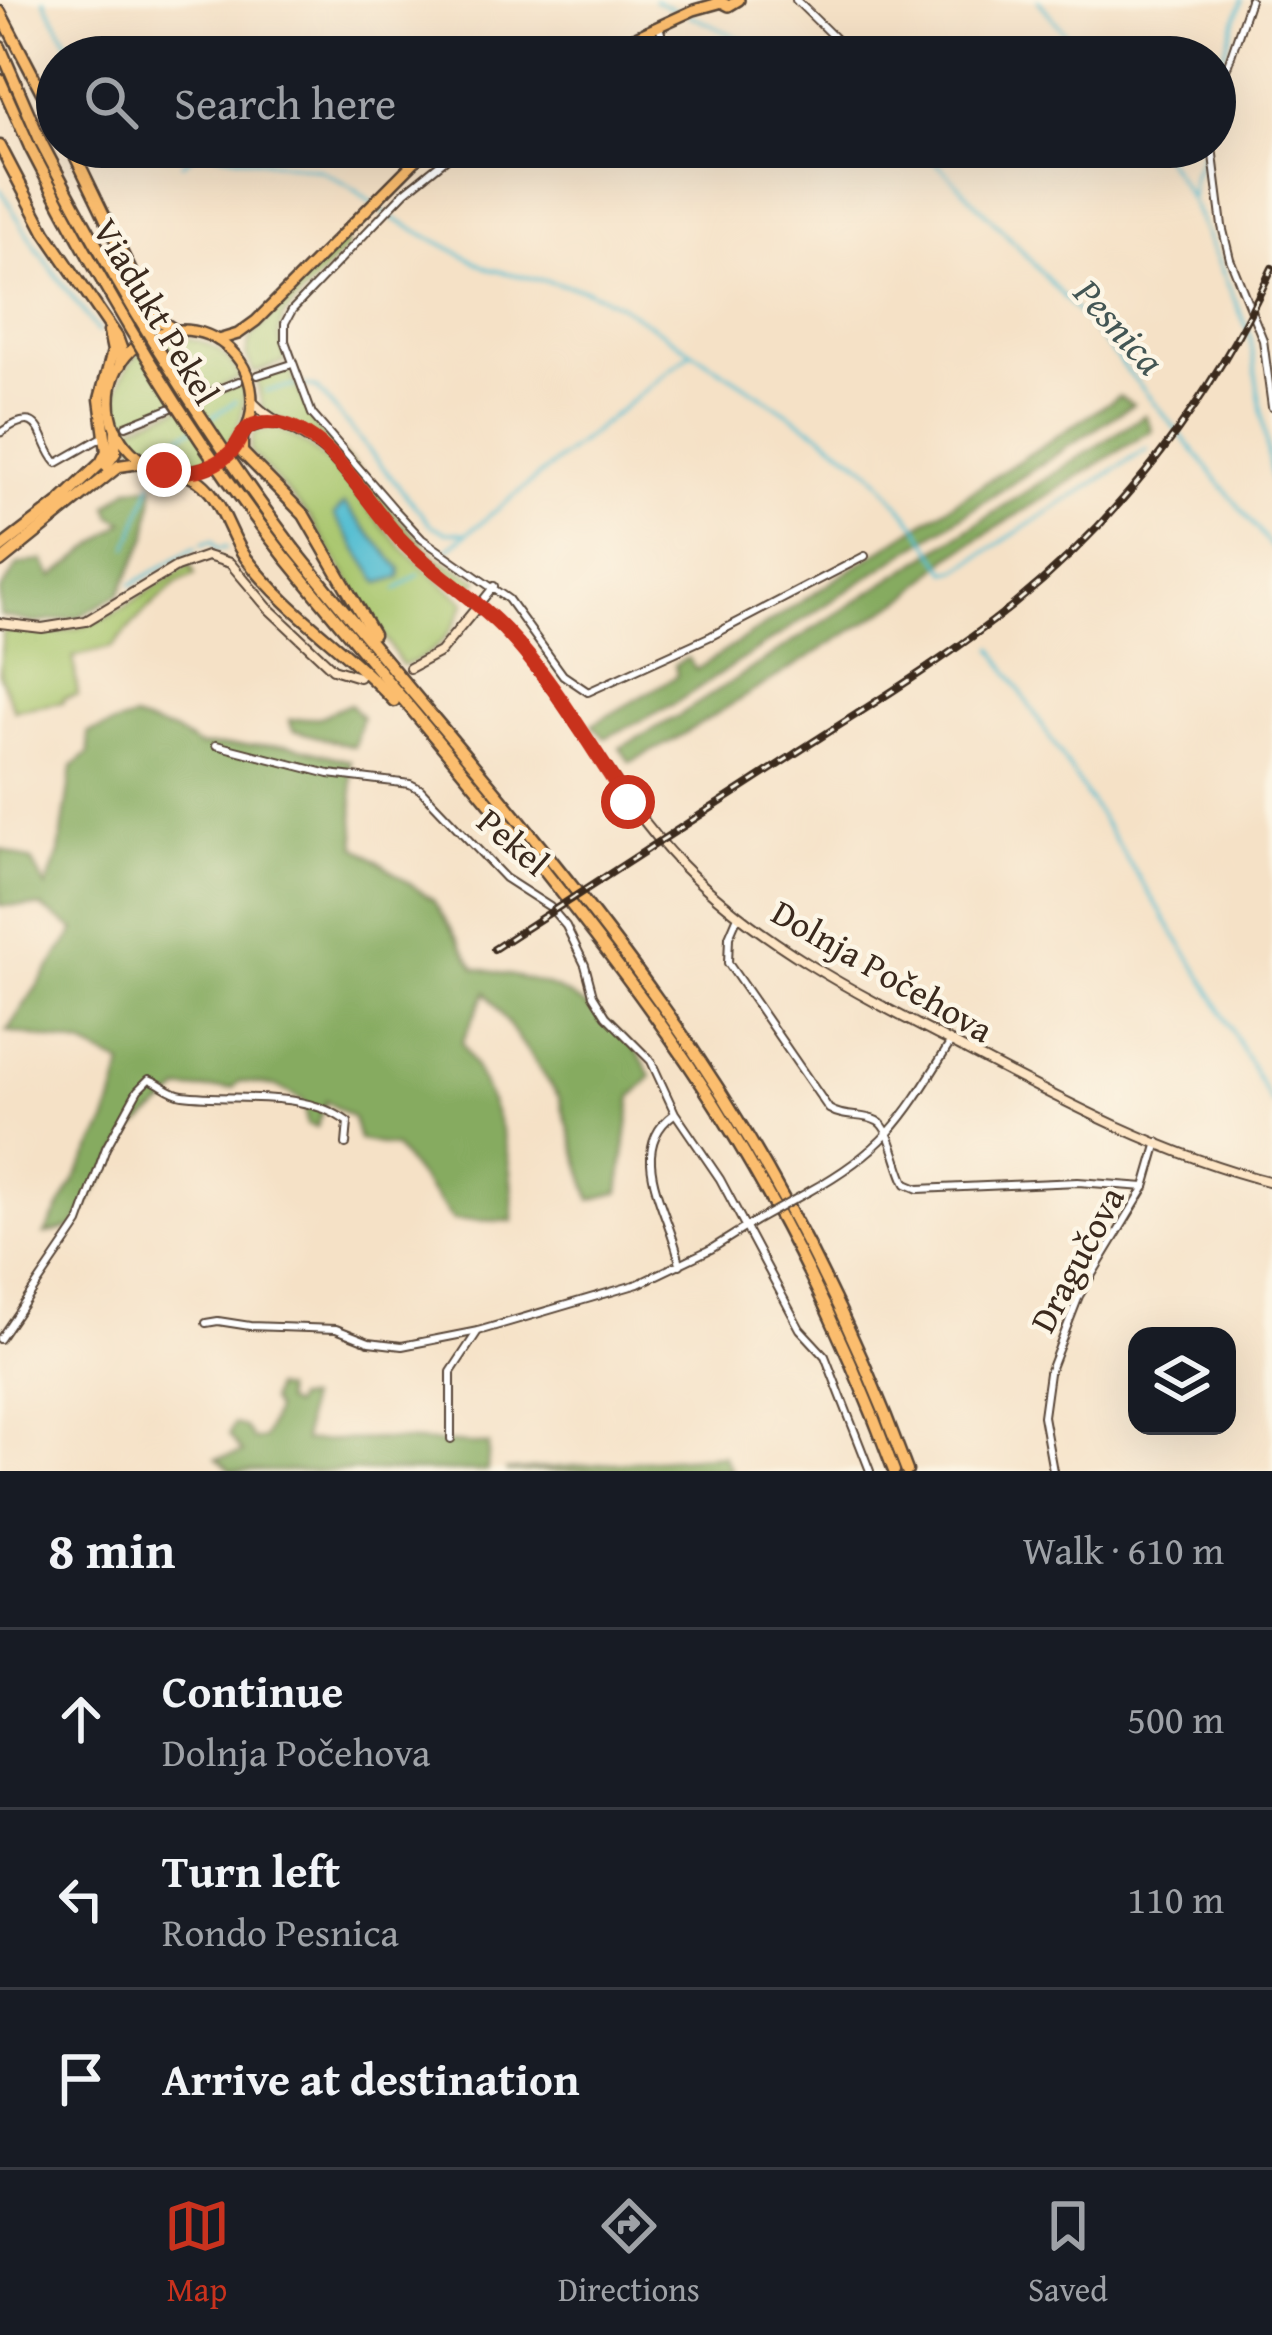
<!DOCTYPE html>
<html lang="en">
<head>
<meta charset="utf-8">
<style>
  :root { --surface:#171b24; --page:#20242c; --text:#f1f3f6; --muted:#9ea1a6; --line:#363941; --accent:#c8321e }
  body { margin:0; font-family:"Gentium Book Plus",serif; background:var(--page); color:var(--text) }
  .controls { position:absolute; right:36px; bottom:36px; display:grid; overflow:hidden; border-radius:24px; box-shadow:0 12px 48px #0002 }
  .controls button { width:108px; height:108px; display:grid; place-items:center; padding:0; border:0; border-bottom:3px solid var(--line); background:var(--surface); color:var(--text); font:60px sans-serif }
  .stop { position:absolute; width:36px; height:36px; margin:-27px; border:9px solid #c8321e; border-radius:50%; background:#fff }
  .stop.end { background:#c8321e; border-color:#fff; box-shadow:0 3px 12px #0008 }
  .list { margin:0; padding:0; list-style:none }
  h2 { display:flex; justify-content:space-between; align-items:center; height:156px; margin:0; padding:0 48px; font-size:51px }
  h2 small { font-size:39px; font-weight:400; color:var(--muted) }
  .list li { display:grid; grid-template-columns:78px 1fr auto; gap:36px; align-items:center; box-sizing:border-box; height:180px; padding:0 48px; border-top:3px solid var(--line) }
  .list b { display:block; font-size:45px; white-space:nowrap }
  .list p { margin:0; font-size:39px; white-space:nowrap; color:var(--muted) }
  .list em { font-size:39px; font-style:normal; color:var(--muted) }
  .icon { flex:none; width:66px; height:66px; fill:none; stroke:currentColor; stroke-width:2; stroke-linecap:round; stroke-linejoin:round }
  .map { position:relative; flex:none; width:1272px; height:1471px; overflow:hidden }
  .search { position:absolute; background:var(--surface); box-shadow:0 12px 48px #0002; left:36px; right:36px; top:36px; height:132px; display:flex; align-items:center; gap:30px; box-sizing:border-box; padding:0 42px; border-radius:66px; color:var(--muted); font-size:45px }
  .sheet { height:696px; background:var(--surface) }
  nav { display:flex; justify-content:space-around; align-items:center; box-sizing:border-box; height:168px; border-top:3px solid var(--line); background:var(--surface); font-size:33px; color:var(--muted) }
  nav a { display:grid; justify-items:center; gap:6px }
  nav .on { color:var(--accent) }
  .map>svg:first-child { display:block }
  .green { fill:#a8c66d; stroke:#727846; stroke-width:3 }
  .forest { fill:#86ab60; stroke:#606a3f; stroke-width:3 }
  .water { fill:#55bed2; stroke:#487478; stroke-width:3 }
  .lines { fill:none; stroke-linecap:round; stroke-linejoin:round }
  .stream { stroke:#55bed2; stroke-width:3 }
  .street-casing { stroke:#574537; stroke-width:10 }
  .secondary-casing { stroke:#574537; stroke-width:12 }
  .primary-casing { stroke:#574537; stroke-width:14 }
  .highway-casing { stroke:#574537; stroke-width:15 }
  .street { stroke:#fff; stroke-width:6 }
  .secondary { stroke:#fde5c5; stroke-width:8 }
  .primary { stroke:#fbbd6e; stroke-width:9 }
  .highway { stroke:#fbbd6e; stroke-width:10 }
  .rail-casing { stroke:#3b2a1e; stroke-width:8 }
  .rail { stroke:#fcf5e5; stroke-width:3; stroke-dasharray:9; stroke-linecap:butt }
  .street-bridge-casing { stroke:#574537; stroke-width:10; stroke-linecap:butt }
  .highway-bridge-casing { stroke:#574537; stroke-width:15; stroke-linecap:butt }
  .street-bridge { stroke:#fff; stroke-width:6 }
  .highway-bridge { stroke:#fbbd6e; stroke-width:10 }
  .route { stroke:#c8321e; stroke-width:15 }
  .labels { text-anchor:middle; dominant-baseline:central; stroke-width:9; stroke-linejoin:round; paint-order:stroke }
  .street-label { font-size:36px; fill:#3b2a1e; stroke:#fcf5e5 }
  .water-label { font-size:39px; font-style:italic; fill:#435654; stroke:#fcf5e5 }
</style>
</head>
<body>
<div class="map">
<svg width="1272" height="1471" viewBox="0 0 1272 1471">
  <rect width="100%" height="100%" fill="#fcf5e5"/>
  <filter id="ink" filterUnits="userSpaceOnUse"><feTurbulence type="fractalNoise" baseFrequency=".00833" numOctaves="2"/><feDisplacementMap in="SourceGraphic" scale="24" xChannelSelector="R" yChannelSelector="G"/><feConvolveMatrix kernelMatrix="1 2 1 2 8 2 1 2 1" color-interpolation-filters="sRGB"/></filter>
  <filter id="wash" filterUnits="userSpaceOnUse"><feTurbulence type="fractalNoise" baseFrequency=".004" numOctaves="4" result="noise"/><feDisplacementMap in="SourceGraphic" scale="48" xChannelSelector="R" yChannelSelector="G"/><feGaussianBlur stdDeviation="2.7" result="paint"/><feColorMatrix in="noise" values="0 0 0 0 0 0 0 0 0 0 0 0 0 0 0 0 0 1.4 0 .05"/><feComposite in="paint" operator="in"/></filter>
  <g filter="url(#wash)">
    <rect width="100%" height="100%" fill="#f5e1c6"/>
    <g class="green">
      <polygon points="341,240 346,242 346,248 283,317 279,334 286,361 254,373 246,355 250,339"/>
      <path d="M183,337c28,4 45,16 58,41l-120,47c-14,-46 15,-85 62,-88z"/>
      <polygon points="284,369 290,371 317,429 356,467 398,519 437,558 478,580 471,591 401,534 323,444 263,410 256,379"/>
      <path d="M243,383c12,77 -79,114 -120,47z"/>
      <path d="M274,427c50,19 75,61 109,99 24,29 52,53 82,76 -12,30 -30,56 -63,63l-92,-147 -60,-67 3,-18z"/>
      <path d="M190,564l5,10 -17,8 -32,28 -34,37 -39,10 5,38 -15,3v4l-49,8 -14,-35 3,-44c19,-1 38,4 58,1 48,-9 90,-42 129,-68z"/>
    </g>
    <g class="forest">
      <polygon points="1119,396 1133,404 674,704 605,738 592,725 677,676 675,665 688,658 696,670"/>
      <polygon points="1145,415 1152,430 948,558 910,595 672,741 630,762 620,748 680,715"/>
      <polygon points="154,486 147,537 119,594 78,617 36,623 0,616 0,592 18,565 43,560 53,577 124,522 112,516 108,506 130,488"/>
      <polygon points="350,704 362,717 354,747 293,730 289,720 320,717"/>
      <path d="M133,719l41,12 25,15 90,-1 61,16 6,85 77,54 42,68c61,13 88,15 136,58 18,17 31,28 40,51l-19,20 -13,95 -28,8 -32,-103 -73,-105 -24,50c35,67 51,102 51,179l-60,-1 -58,-73 -36,-7 -6,-22 -27,-17 -9,26 -10,-2 -3,-24 -28,-15 -36,-5 -7,7 -52,2 -48,40 -60,97 -28,7 62,-113 16,-56 -41,-20 -75,-14 68,-101 -34,-23 -41,-2v-56l32,12 14,26 13,-34 13,-86 17,-14 -1,-20z"/>
      <polygon points="273,1388 283,1390 284,1402 292,1406 295,1399 307,1399 304,1441 379,1439 489,1445 487,1471 231,1471 217,1458 243,1453 229,1435 234,1424 245,1427 253,1439 264,1439 275,1410 270,1401"/>
      <polygon points="723,1455 732,1471 505,1471"/>
    </g>
    <polygon class="water" points="344,504 401,569 400,577 379,583 334,515"/>
    <g class="lines">
      <g class="stream">
        <polyline points="44,0 76,57"/>
        <polyline points="654,0 680,12"/>
        <polyline points="1038,0 1085,57"/>
        <polyline points="689,15 781,57"/>
        <polyline points="1215,81 1242,0"/>
        <polyline points="176,147 320,170 351,187 387,215 489,269 583,289 618,304 825,437 870,470 917,526 947,572 958,570 1147,449"/>
        <path d="M920,147c128,123 242,263 352,401"/>
        <polyline points="1158,147 1191,200 1250,335 1272,483"/>
        <polyline points="182,164 195,155"/>
        <polyline points="0,189 35,246 98,332"/>
        <polyline points="1191,197 1192,181 1204,147"/>
        <polyline points="305,385 317,388 430,524 445,532 464,533"/>
        <polyline points="266,391 295,386"/>
        <polyline points="209,419 236,401"/>
        <polyline points="163,454 181,435 201,424"/>
        <polyline points="202,544 212,541 217,549 226,548"/>
        <polyline points="128,548 152,482"/>
        <polyline points="447,550 692,352"/>
        <polyline points="131,585 196,547"/>
        <polyline points="396,590 419,574"/>
        <polyline points="993,648 1207,985 1272,1104"/>
      </g>
    </g>
  </g>
  <g filter="url(#ink)">
    <g class="lines">
      <defs>
        <g id="street">
          <polyline points="796,0 854,57"/>
          <path d="M642,57c15,-6 24,-14 17,-30"/>
          <polyline points="1215,121 1222,82 1250,0"/>
          <polyline points="461,147 405,192 292,310 285,323 285,341 312,414 395,510 422,539 508,599 563,675 588,692 711,636 865,556"/>
          <polyline points="1212,147 1222,226 1230,259 1263,340 1272,407"/>
          <polyline points="258,375 292,364"/>
          <polyline points="126,426 239,381"/>
          <path d="M0,433c45,-32 37,8 57,30l44,-25"/>
          <polyline points="478,606 494,586"/>
          <polyline points="216,745 329,774 410,784 420,789 505,878 550,907 566,926 585,965 593,995 606,1016 651,1061 675,1113 720,1179 800,1329 825,1356 870,1471"/>
          <path d="M738,916l-9,21 -1,26 101,146c16,10 33,4 48,12 14,6 20,48 29,63l12,5 160,-7 67,5"/>
          <path d="M674,1114c-52,38 -1,103 6,151"/>
          <path d="M808,1192c80,-44 96,-75 143,-150"/>
          <polyline points="206,1323 218,1321 250,1326 336,1329 369,1342 402,1346 478,1331 638,1284 711,1249 754,1222"/>
          <path d="M0,1339l79,-116 27,-75 32,-58 11,-11c12,4 20,14 34,16 54,7 118,-7 165,27l-2,22"/>
          <polyline points="451,1439 451,1372 478,1331"/>
          <polyline points="1053,1471 1043,1416 1049,1373 1079,1296 1145,1187 1158,1142"/>
        </g>
        <g id="secondary">
          <path d="M252,401c20,23 52,31 75,52 31,29 53,67 83,96 31,30 68,52 97,83 66,72 107,163 175,233 77,79 176,129 273,179 102,54 205,110 317,138"/>
          <polyline points="247,429 265,423 280,424"/>
          <polyline points="0,623 42,628 86,621 176,567 207,556 230,563 268,608 333,669 359,677"/>
          <polyline points="410,668 440,652 478,606"/>
        </g>
        <g id="primary">
          <polyline points="717,0 729,6 739,0"/>
          <polyline points="592,57 694,10 719,3"/>
          <circle cx="181" cy="401" r="71"/>
          <polyline points="218,340 238,334 256,321 429,147"/>
        </g>
        <g id="highway">
          <polyline points="0,12 57,121"/>
          <polyline points="0,47 41,142"/>
          <polyline points="0,80 30,147"/>
          <polyline points="0,146 45,232 117,337 121,348 120,365"/>
          <polyline points="71,147 152,315 174,330"/>
          <polyline points="242,437 242,452 304,515 373,634"/>
          <polyline points="106,466 115,453 116,430"/>
          <path d="M180,473c40,8 45,56 66,85 42,56 102,92 148,143"/>
          <polyline points="62,500 101,463 107,451 100,399 113,351 109,332"/>
          <polyline points="0,548 68,496"/>
          <path d="M294,549c122,152 254,296 367,455 103,143 185,302 246,467"/>
          <path d="M285,557c123,151 253,297 367,455 101,139 182,297 242,459"/>
          <polyline points="0,562 119,466 146,462"/>
        </g>
      </defs>
      <use href="#street" class="street-casing"/>
      <use href="#secondary" class="secondary-casing"/>
      <use href="#primary" class="primary-casing"/>
      <use href="#highway" class="highway-casing"/>
      <use href="#street" class="street"/>
      <use href="#secondary" class="secondary"/>
      <use href="#primary" class="primary"/>
      <use href="#highway" class="highway"/>
      <defs>
        <path id="rail" d="M494,949c100,-65 200,-130 299,-194 74,-48 151,-94 219,-149 112,-91 200,-207 260,-338"/>
      </defs>
      <use href="#rail" class="rail-casing"/>
      <use href="#rail" class="rail"/>
      <defs>
        <polyline id="street-bridge" points="754,1222 808,1192"/>
        <g id="highway-bridge">
          <path d="M41,142c74,143 156,278 253,407"/>
          <path d="M30,147c74,144 155,282 255,410"/>
        </g>
      </defs>
      <use href="#street-bridge" class="street-bridge-casing"/>
      <use href="#highway-bridge" class="highway-bridge-casing"/>
      <use href="#street-bridge" class="street-bridge"/>
      <use href="#highway-bridge" class="highway-bridge"/>
    </g>
  </g>
  <g class="lines" filter="url(#ink)">
    <path class="route" d="M164,470c24,4 49,0 68,-19 6,-6 9,-17 15,-22 8,-8 26,-7 36,-5 51,14 83,79 117,115 32,34 73,57 105,91 49,51 83,113 123,172"/>
  </g>
  <g class="labels">
    <g class="street-label">
      <text transform="translate(157 311) rotate(59)">Viadukt Pekel</text>
      <text transform="translate(514 841) rotate(41)">Pekel</text>
      <text transform="translate(883 970) rotate(30)">Dolnja Počehova</text>
      <text transform="translate(1076 1259) rotate(-62)">Dragučova</text>
    </g>
    <g class="water-label">
      <text transform="translate(1120 326) rotate(48)">Pesnica</text>
    </g>
  </g>
</svg>
<div class="controls">
<button><svg class="icon" aria-label="layers" viewBox="0 0 24 24"><path d="M12 4l9 5-9 5-9-5zM3 14l9 5 9-5"/></svg></button>
</div>
<div class="stop" style="left:628px;top:802px"></div>
<div class="stop end" style="left:164px;top:470px"></div>
<div class="search"><svg class="icon" aria-label="search" viewBox="0 0 24 24"><circle cx="10" cy="10" r="6"/><path d="M15 15l6 6"/></svg>Search here</div>
</div>
<section class="sheet">
<h2>8 min<small>Walk · 610 m</small></h2>
<ul class="list">
<li><svg class="icon" aria-label="ahead" viewBox="0 0 24 24"><path d="M12 20V5M6 11l6-6 6 6"/></svg><div><b>Continue</b><p>Dolnja Počehova</p></div><em>500 m</em></li>
<li><svg class="icon" aria-label="left" viewBox="0 0 24 24"><path d="M17 20v-9H6M10 6l-5 5 5 5"/></svg><div><b>Turn left</b><p>Rondo Pesnica</p></div><em>110 m</em></li>
<li><svg class="icon" aria-label="arrive" viewBox="0 0 24 24"><path d="M6 21V4h12l-3 4 3 4H6"/></svg><div><b>Arrive at destination</b></div></li>
</ul>
</section>
<nav>
<a class="on"><svg class="icon" aria-label="map" viewBox="0 0 24 24"><path d="M3 6l6-2 6 2 6-2v14l-6 2-6-2-6 2zM9 4v14M15 6v14"/></svg>Map</a>
<a><svg class="icon" aria-label="directions" viewBox="0 0 24 24"><path d="M12 3l9 9-9 9-9-9zM9 14v-3h6M13 9l2 2-2 2"/></svg>Directions</a>
<a><svg class="icon" aria-label="saved" viewBox="0 0 24 24"><path d="M7 4h10v16l-5-4-5 4z"/></svg>Saved</a>
</nav>
</body>
</html>
